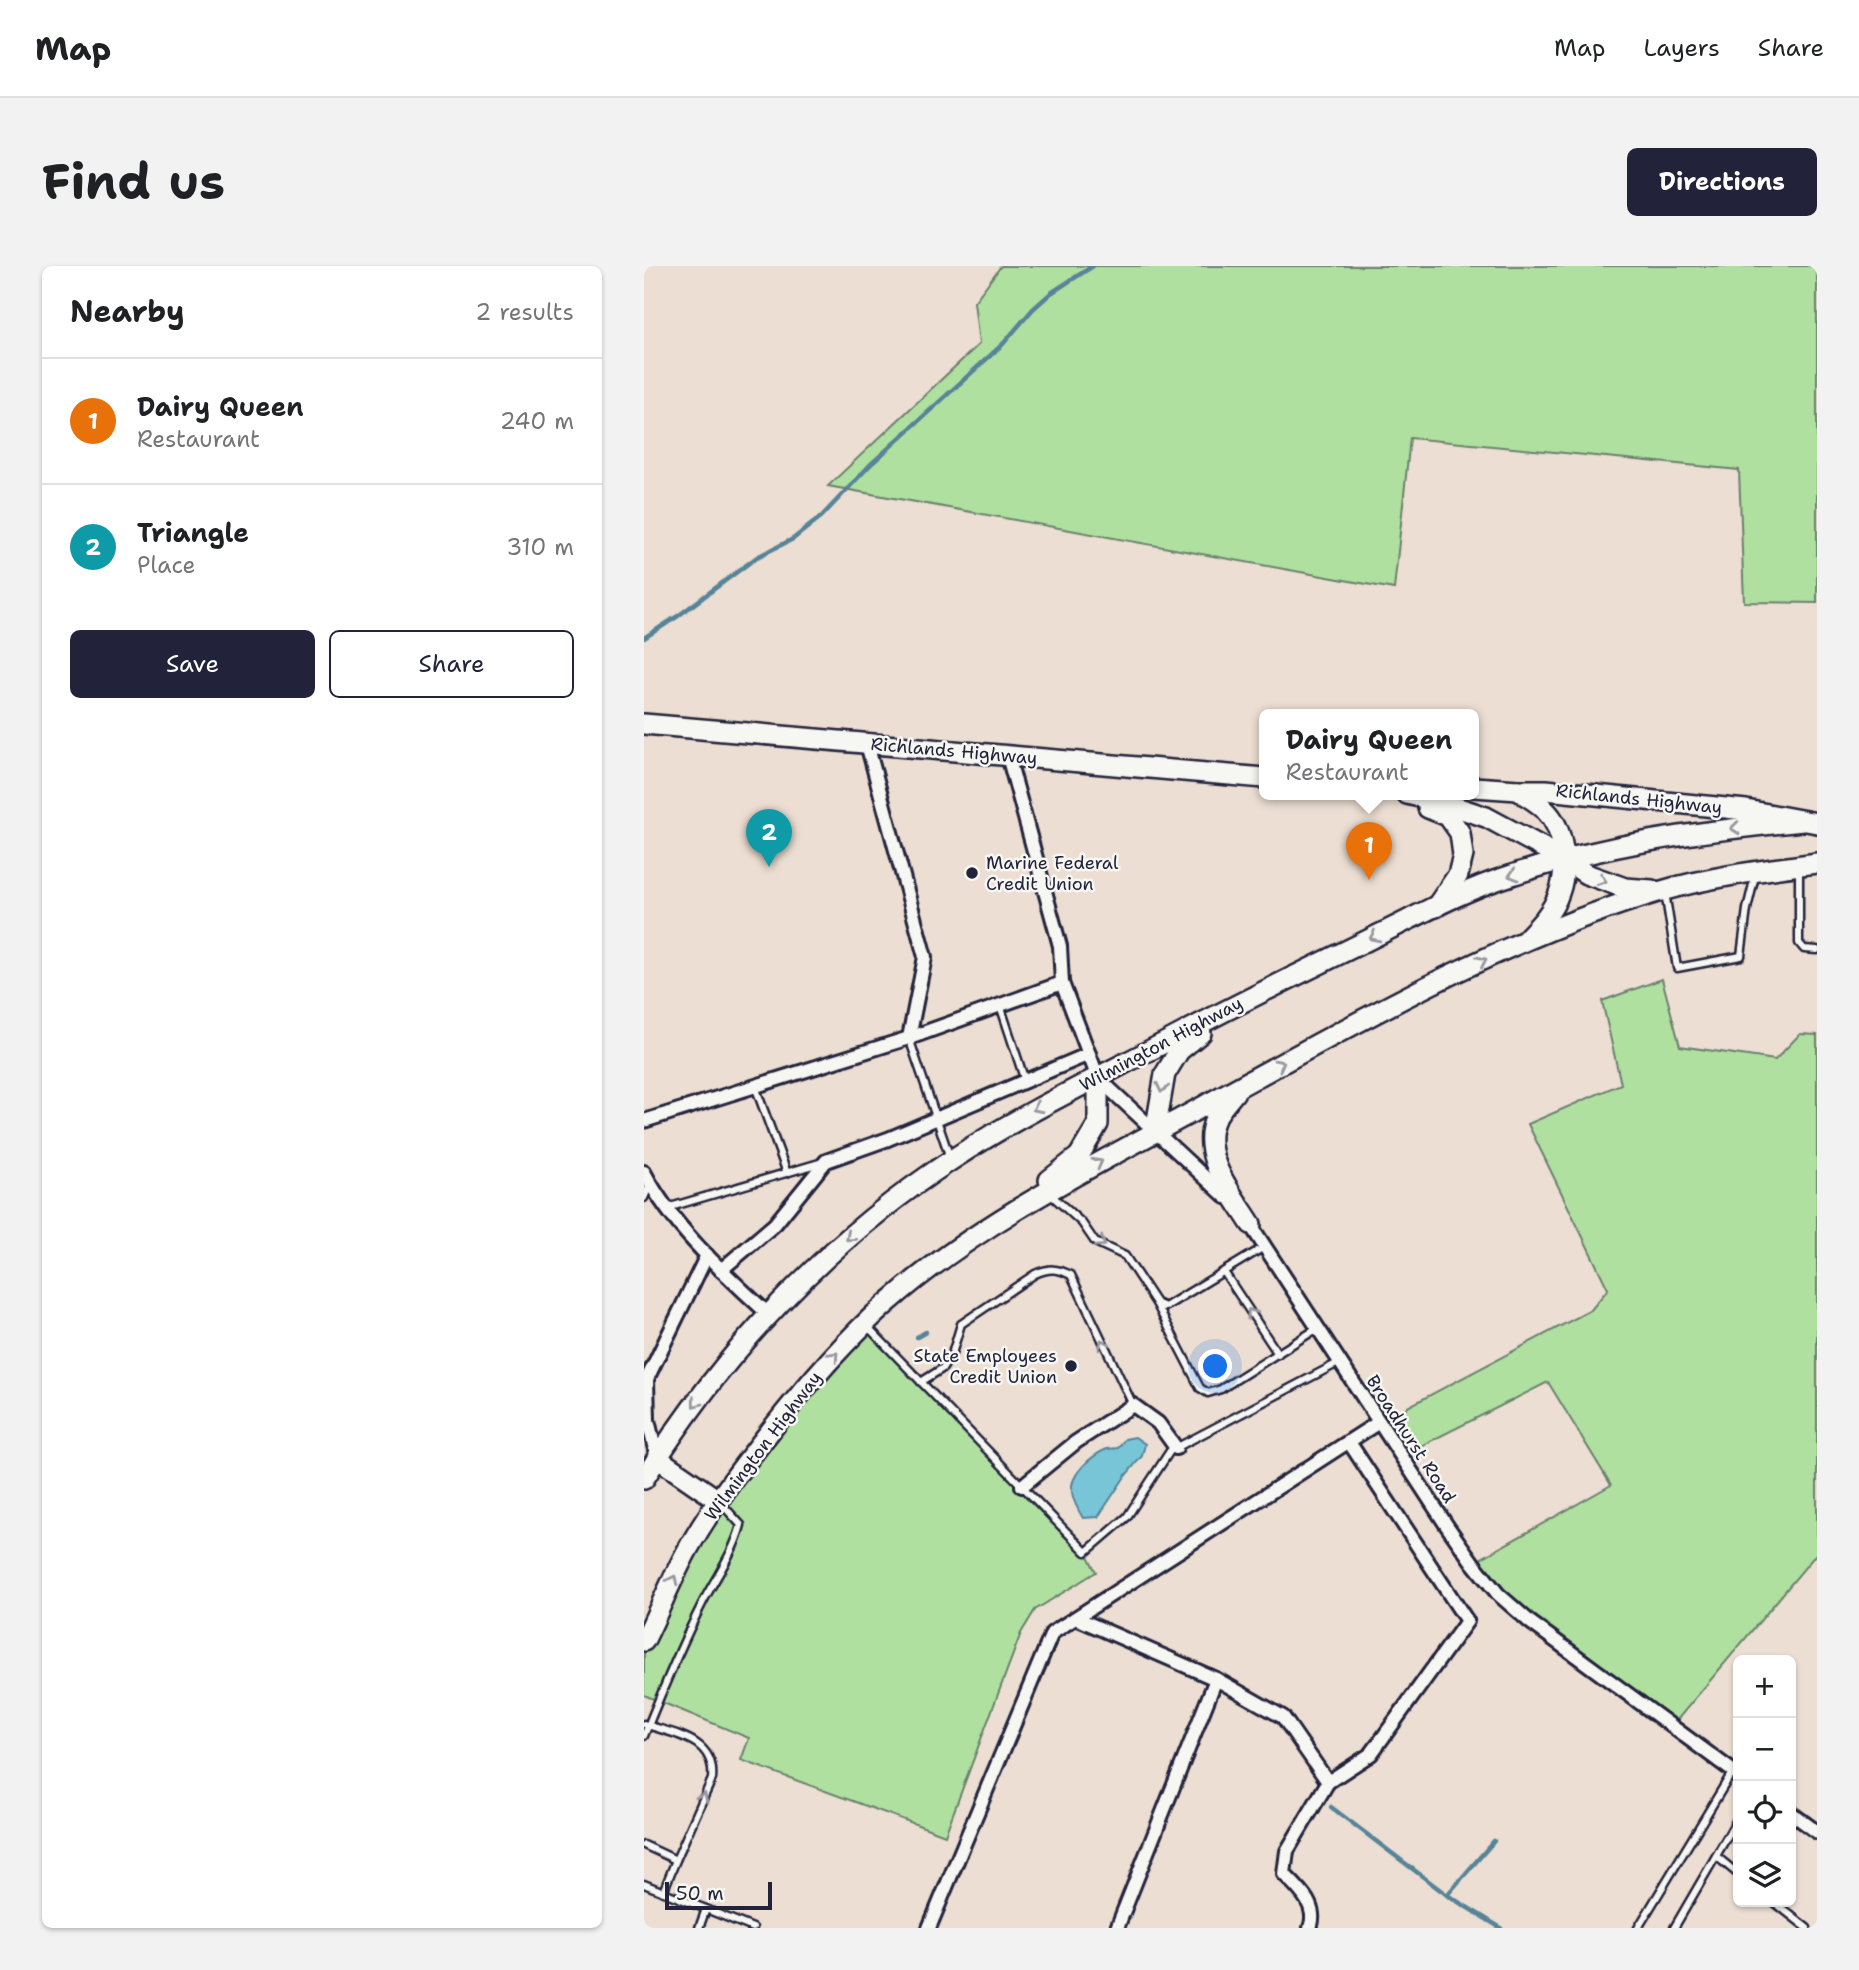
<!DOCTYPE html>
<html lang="en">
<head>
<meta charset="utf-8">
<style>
  :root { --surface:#fff; --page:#f2f2f2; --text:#202124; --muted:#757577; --line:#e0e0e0; --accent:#22223b }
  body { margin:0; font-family:"Shantell Sans",sans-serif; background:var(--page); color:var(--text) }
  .controls { position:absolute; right:21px; bottom:21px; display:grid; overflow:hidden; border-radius:10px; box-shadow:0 2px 5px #0004 }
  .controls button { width:63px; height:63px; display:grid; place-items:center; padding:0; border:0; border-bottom:2px solid var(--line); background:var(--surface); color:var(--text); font:35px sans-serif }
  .scale { position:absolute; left:21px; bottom:18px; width:107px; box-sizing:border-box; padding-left:7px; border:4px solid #22223b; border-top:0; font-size:19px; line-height:24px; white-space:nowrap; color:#22223b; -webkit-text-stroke:5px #f6f6f2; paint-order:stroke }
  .you { position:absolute; left:572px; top:1101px; width:24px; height:24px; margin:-18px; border:5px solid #fff; border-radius:50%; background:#1a73e8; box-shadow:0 0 0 10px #1a73e833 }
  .badge { display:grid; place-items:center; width:46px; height:46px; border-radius:50%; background:var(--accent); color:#fff; font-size:23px; font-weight:700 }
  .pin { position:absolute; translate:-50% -58px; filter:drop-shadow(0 2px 4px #0008) }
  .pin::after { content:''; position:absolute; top:37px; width:24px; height:21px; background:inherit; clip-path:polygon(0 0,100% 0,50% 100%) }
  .popup { position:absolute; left:615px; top:443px; width:220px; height:91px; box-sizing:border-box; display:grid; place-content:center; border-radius:10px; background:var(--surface); filter:drop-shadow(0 2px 5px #0005); font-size:23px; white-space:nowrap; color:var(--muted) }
  .popup b { font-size:26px; color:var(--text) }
  .popup::after { content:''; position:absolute; left:50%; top:100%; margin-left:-14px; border:14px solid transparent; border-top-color:var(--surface) }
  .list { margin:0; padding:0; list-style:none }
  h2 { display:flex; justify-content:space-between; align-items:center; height:91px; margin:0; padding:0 28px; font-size:30px }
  h2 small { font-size:23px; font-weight:400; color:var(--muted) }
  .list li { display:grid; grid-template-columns:46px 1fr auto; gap:21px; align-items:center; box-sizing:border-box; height:126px; padding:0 28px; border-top:2px solid var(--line) }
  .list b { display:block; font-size:26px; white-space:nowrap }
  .list p { margin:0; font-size:23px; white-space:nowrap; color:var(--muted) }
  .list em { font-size:23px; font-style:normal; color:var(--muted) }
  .actions { display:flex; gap:14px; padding:21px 28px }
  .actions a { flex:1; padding:16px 0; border:2px solid var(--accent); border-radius:10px; text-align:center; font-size:24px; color:var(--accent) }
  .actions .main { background:var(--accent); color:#fff }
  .icon { flex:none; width:38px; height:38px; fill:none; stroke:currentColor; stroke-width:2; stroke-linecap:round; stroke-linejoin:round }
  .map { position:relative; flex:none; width:1173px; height:1662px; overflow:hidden; border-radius:10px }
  header { display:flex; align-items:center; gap:42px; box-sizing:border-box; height:98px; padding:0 35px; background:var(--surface); border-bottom:2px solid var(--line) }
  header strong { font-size:33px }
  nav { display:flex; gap:38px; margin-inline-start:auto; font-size:24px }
  .intro { display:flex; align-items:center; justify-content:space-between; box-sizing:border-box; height:168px; padding:0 42px }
  h1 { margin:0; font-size:49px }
  .button { padding:18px 32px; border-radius:10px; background:var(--accent); color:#fff; font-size:24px; font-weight:700 }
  main { display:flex; gap:42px; padding:0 42px }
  aside { flex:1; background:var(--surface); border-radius:10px; box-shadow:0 2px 5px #0004 }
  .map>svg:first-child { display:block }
  .green { fill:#b0e0a0; stroke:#69816e; stroke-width:2 }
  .water { fill:#78c5d7; stroke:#568499; stroke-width:2 }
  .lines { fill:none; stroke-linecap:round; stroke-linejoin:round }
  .stream { stroke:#568499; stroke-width:4.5 }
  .lane-casing { stroke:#22223b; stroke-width:11 }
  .street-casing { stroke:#22223b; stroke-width:18 }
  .primary-casing { stroke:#22223b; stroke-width:24 }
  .lane { stroke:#f6f6f2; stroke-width:6 }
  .street { stroke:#f6f6f2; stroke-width:12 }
  .primary { stroke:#f6f6f2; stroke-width:19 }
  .oneway { stroke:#9797a0 }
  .poi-dot { fill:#22223b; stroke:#f6f6f2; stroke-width:2.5 }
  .labels { text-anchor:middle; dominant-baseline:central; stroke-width:5; stroke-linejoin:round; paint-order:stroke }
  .street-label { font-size:18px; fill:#22223b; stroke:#f6f6f2 }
  .poi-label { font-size:18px; fill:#22223b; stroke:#f6f6f2; text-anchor:start }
</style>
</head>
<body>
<header>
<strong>Map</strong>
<nav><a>Map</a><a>Layers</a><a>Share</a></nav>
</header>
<div class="intro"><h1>Find us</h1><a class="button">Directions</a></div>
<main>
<aside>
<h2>Nearby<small>2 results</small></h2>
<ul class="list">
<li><span class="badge" style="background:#e8710a">1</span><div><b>Dairy Queen</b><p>Restaurant</p></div><em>240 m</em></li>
<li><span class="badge" style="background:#0f9aa8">2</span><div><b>Triangle</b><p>Place</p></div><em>310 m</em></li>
</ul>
<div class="actions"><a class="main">Save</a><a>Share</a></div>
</aside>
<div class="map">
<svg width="1173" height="1662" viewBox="0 0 1173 1662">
  <rect width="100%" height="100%" fill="#ecded2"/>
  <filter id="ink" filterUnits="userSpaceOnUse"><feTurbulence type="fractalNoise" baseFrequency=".0143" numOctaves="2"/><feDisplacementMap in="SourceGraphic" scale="14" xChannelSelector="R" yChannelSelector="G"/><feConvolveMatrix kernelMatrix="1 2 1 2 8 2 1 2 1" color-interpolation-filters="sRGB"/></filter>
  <g filter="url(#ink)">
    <g class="green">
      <polygon points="357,0 1173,0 1173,337 1100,336 1095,204 766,172 750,323 184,220 335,78 330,36"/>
      <polygon points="1018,713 1036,780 1131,794 1156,768 1173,769 1173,1287 1028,1460 886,1356 829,1297 967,1219 904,1116 757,1190 735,1156 947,1044 964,1023 884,858 977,818 958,735"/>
      <polygon points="221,1058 442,1286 452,1306 391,1344 377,1367 301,1569 97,1494 105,1472 0,1429 0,1375 43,1284"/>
    </g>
    <path class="water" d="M491,1171l10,7 -3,12 -16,19 -28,42 -15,1c-5,-8 -10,-17 -11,-26 -3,-17 20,-37 35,-43 3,-1 7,0 11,-1l7,-9z"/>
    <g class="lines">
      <g class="stream">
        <polyline points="0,372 34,350 113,291 149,273 178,250 226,199 359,78 389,43 407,27 449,0"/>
        <polyline points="273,1071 282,1066"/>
        <polyline points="687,1541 803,1629 857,1662"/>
        <polyline points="803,1629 850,1575"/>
      </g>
      <defs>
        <g id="lane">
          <polyline points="1155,602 1155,677 1160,683 1173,684"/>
          <polyline points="1021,626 1033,702 1097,690 1103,643 1111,610"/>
          <polyline points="356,739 381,815"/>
          <polyline points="265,772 306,892"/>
          <polyline points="111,820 143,907"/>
          <polyline points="405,927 438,957 451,976 481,990 512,1037 521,1041 620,981"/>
          <polyline points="0,932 6,918"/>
          <polyline points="23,942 179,896"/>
          <polyline points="580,1006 634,1088"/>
          <polyline points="512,1037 556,1122 564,1127 577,1123 674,1062"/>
          <polyline points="223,1060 442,1286 483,1251 526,1185 696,1096"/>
          <path d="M277,1116l22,-14 9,-14 9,-30 74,-50c14,-6 22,-6 36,1l62,130"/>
          <path d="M0,1458c29,10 72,14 68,55l-36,81"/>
          <path d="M0,1470c18,-45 37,-91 59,-134 13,-25 31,-50 38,-77l-21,-23"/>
          <polyline points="0,1579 32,1594 19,1626"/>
          <polyline points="1072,1590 1094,1608"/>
          <polyline points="0,1618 109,1662"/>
          <polyline points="1130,1636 1163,1662"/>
          <polyline points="55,1662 62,1643"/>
          <polyline points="994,1662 1089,1505"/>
          <polyline points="1030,1662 1094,1552"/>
        </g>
        <g id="street">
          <polyline points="223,478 281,691 265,772"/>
          <polyline points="364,490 416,680 418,717 454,812 582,931"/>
          <polyline points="0,855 265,772 418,717"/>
          <path d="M0,906c29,56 79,100 124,142"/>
          <polyline points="604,955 803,1260 829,1297 854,1328 886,1356 1094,1509"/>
          <polyline points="77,1004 131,958 182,895 244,873 445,788"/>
          <polyline points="13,1192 4,1154 3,1113 63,989"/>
          <polyline points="378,1220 432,1176 489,1139 514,1157 532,1182"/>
          <polyline points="432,1352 572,1413 639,1451 684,1516 727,1488 823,1355 705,1176"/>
          <polyline points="1147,1547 1173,1566"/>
          <polyline points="285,1662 408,1367 735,1156"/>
          <polyline points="473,1662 572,1413"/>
          <path d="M666,1662c9,-22 -12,-40 -26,-54l3,-23 41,-69"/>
        </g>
        <g id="primary">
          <polyline points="0,458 620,512"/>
          <polyline points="830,521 874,524 902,524 1102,544 1173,557"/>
          <path d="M874,524c9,7 20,12 27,20 20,19 23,58 14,83 -6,18 -19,32 -32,45"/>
          <polyline points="763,528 797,536 842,551 920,593 942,608 981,622 1008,624"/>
          <polyline points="784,542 804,550 816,567 819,589 814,609 792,641"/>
          <path d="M591,826c-7,9 -19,21 -22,32 -11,35 20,71 38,100"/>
          <polyline points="511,866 521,808 535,785 557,767"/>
          <polyline points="405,914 435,890 454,858 454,812"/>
          <polyline points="13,1192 74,1234"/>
          <path d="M0,1213c78,-126 184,-239 309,-320 73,-48 153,-85 230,-126 65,-35 131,-66 197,-99 41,-20 82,-43 126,-57 97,-33 195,-46 297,-56"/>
          <path d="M0,1375c15,-30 28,-63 44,-92 23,-41 51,-78 80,-115 36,-46 74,-91 118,-130 93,-82 207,-138 316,-197 147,-80 295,-167 456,-215 51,-15 106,-22 159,-29"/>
        </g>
      </defs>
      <use href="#lane" class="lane-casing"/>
      <use href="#street" class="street-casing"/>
      <use href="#primary" class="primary-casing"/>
      <use href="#lane" class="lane"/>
      <use href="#street" class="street"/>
      <use href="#primary" class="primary"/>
    </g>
    <defs><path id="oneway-chevron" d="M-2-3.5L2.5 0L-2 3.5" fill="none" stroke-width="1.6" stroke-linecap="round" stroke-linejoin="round" transform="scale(1.75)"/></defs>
    <g class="oneway">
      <use href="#oneway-chevron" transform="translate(1091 562) rotate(174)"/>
      <use href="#oneway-chevron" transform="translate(869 609) rotate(163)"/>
      <use href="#oneway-chevron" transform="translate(958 614) rotate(19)"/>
      <use href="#oneway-chevron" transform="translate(730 671) rotate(154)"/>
      <use href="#oneway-chevron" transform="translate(838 695) rotate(-25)"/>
      <use href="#oneway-chevron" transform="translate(636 798) rotate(-28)"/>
      <use href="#oneway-chevron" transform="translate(518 822) rotate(103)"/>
      <use href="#oneway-chevron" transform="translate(393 842) rotate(153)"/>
      <use href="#oneway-chevron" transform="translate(454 897) rotate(-29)"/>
      <use href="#oneway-chevron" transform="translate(206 971) rotate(139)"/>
      <use href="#oneway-chevron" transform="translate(457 977) rotate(34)"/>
      <use href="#oneway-chevron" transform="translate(607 1047) rotate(-123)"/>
      <use href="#oneway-chevron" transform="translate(459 1078) rotate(-115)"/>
      <use href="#oneway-chevron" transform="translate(190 1090) rotate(-47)"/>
      <use href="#oneway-chevron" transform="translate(52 1137) rotate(128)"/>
      <use href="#oneway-chevron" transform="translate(29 1314) rotate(-64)"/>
      <use href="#oneway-chevron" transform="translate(59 1531) rotate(-67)"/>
    </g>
  </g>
  <g class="poi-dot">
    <circle cx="328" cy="607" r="7"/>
    <circle cx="427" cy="1100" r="7"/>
  </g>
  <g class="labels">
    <g class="street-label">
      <text transform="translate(310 485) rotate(5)">Richlands Highway</text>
      <text transform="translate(995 533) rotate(6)">Richlands Highway</text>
      <text transform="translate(517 778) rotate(-28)">Wilmington Highway</text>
      <text transform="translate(767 1173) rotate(57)">Broadhurst Road</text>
      <text transform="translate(119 1180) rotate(-53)">Wilmington Highway</text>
    </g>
    <g class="poi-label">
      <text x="342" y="597">Marine Federal<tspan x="342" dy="21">Credit Union</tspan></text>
      <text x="413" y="1090" text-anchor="end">State Employees<tspan x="413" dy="21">Credit Union</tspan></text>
    </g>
  </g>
</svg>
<div class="controls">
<button>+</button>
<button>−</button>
<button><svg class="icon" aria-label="locate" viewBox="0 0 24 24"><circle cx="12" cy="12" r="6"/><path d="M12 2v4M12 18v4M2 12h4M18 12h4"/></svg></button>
<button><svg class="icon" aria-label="layers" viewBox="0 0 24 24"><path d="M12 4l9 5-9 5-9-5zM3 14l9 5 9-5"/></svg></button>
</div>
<div class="scale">50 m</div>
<div class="you"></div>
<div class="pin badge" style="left:725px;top:614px;background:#e8710a">1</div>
<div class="popup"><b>Dairy Queen</b>Restaurant</div>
<div class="pin badge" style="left:125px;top:601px;background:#0f9aa8">2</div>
</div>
</main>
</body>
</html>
